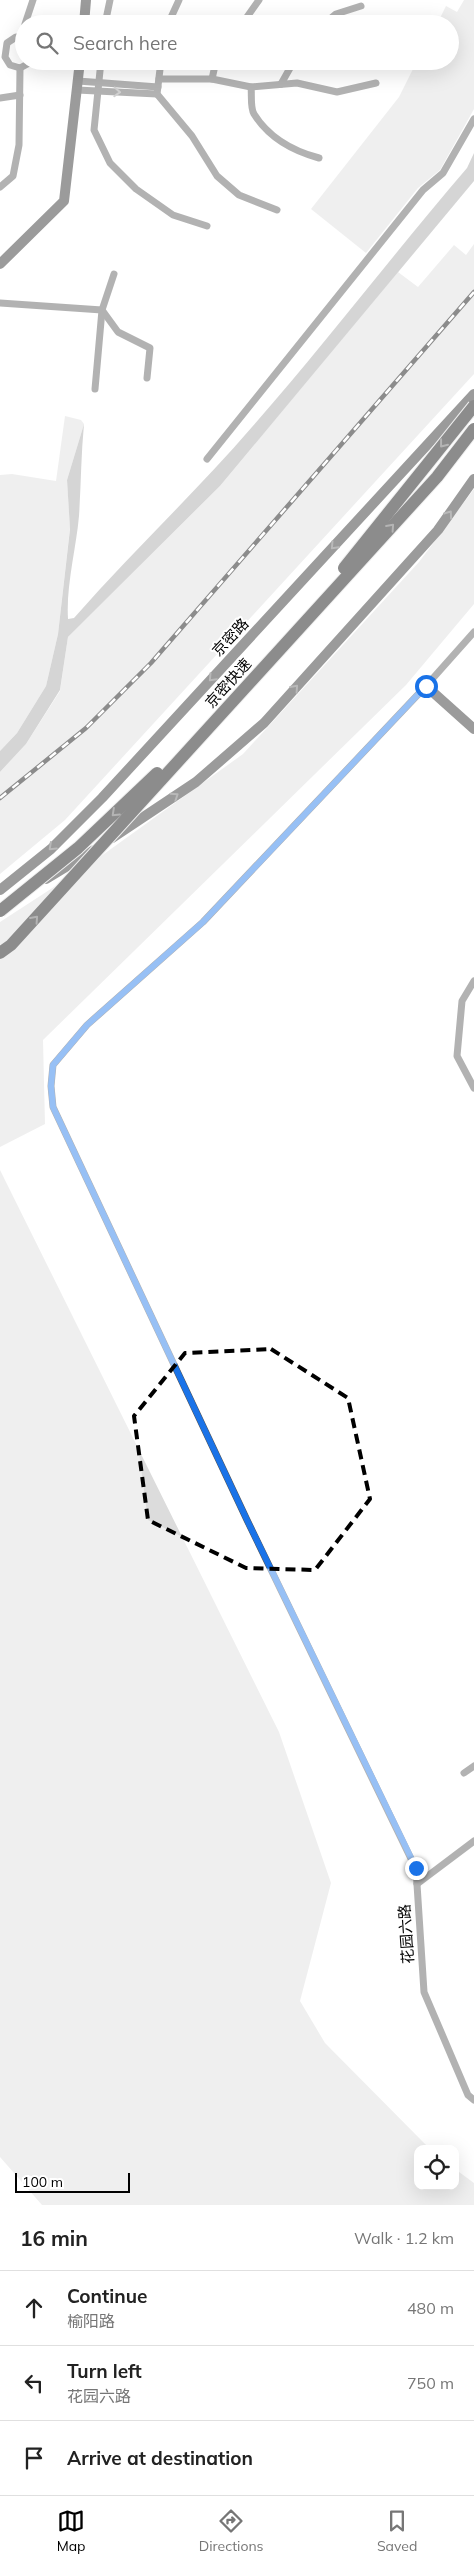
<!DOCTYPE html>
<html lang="en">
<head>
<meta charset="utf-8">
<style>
  :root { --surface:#fff; --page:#f2f2f2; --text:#222; --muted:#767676; --line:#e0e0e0; --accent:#000 }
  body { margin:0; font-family:Mulish,"Noto Sans SC",sans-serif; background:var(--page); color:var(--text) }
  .controls { position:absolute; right:15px; bottom:15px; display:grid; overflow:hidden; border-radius:10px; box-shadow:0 5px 20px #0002 }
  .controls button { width:45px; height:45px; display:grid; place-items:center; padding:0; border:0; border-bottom:1px solid var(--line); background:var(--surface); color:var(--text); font:25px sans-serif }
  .scale { position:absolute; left:15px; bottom:12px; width:115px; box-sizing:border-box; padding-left:5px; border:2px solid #000; border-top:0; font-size:14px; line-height:18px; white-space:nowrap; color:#000; -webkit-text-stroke:4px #fff; paint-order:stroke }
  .stop { position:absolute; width:15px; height:15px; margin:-11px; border:4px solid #1a73e8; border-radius:50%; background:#fff }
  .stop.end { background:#1a73e8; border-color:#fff; box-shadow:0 1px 5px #0008 }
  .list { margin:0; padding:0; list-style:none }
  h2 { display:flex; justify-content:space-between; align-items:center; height:65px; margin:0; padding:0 20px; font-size:21px }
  h2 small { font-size:16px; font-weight:400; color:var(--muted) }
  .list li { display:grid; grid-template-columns:32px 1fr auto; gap:15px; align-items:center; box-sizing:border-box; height:75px; padding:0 20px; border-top:1px solid var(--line) }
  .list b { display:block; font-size:19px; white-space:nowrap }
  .list p { margin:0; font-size:16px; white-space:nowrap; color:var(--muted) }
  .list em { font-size:16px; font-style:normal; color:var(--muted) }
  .icon { flex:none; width:28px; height:28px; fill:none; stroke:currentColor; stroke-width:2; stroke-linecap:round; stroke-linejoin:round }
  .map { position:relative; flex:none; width:474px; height:2205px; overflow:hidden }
  .search { position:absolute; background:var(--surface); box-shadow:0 5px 20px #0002; left:15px; right:15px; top:15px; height:55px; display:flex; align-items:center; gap:12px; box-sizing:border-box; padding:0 18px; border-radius:28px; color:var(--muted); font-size:19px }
  .sheet { height:290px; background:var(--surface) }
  nav { display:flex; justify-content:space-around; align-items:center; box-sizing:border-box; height:70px; border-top:1px solid var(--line); background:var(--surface); font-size:14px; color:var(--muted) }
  nav a { display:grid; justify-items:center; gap:2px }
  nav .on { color:var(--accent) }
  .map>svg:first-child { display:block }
  .green { fill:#dcdcdc }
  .water { fill:#a3a3a3 }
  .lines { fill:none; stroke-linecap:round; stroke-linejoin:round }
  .street { stroke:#555; stroke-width:7 }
  .secondary { stroke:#222; stroke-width:10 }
  .rail-casing { stroke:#000; stroke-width:4.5 }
  .rail { stroke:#fff; stroke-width:2.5; stroke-dasharray:8; stroke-linecap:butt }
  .highway-bridge-casing { stroke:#dbdbdb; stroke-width:14; stroke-linecap:butt }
  .highway-bridge { stroke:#000; stroke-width:12 }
  .oneway { stroke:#999 }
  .oneway2 { stroke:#595959 }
  .oneway3 { stroke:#646464 }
  .route { stroke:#1a73e8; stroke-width:6 }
  .marked { fill:none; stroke:#000; stroke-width:4; stroke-dasharray:10 6; stroke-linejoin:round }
  .labels { text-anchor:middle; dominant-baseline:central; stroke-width:4; stroke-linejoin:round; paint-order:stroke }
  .street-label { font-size:15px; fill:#000; stroke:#fff }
</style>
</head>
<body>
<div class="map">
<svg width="474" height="2205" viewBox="0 0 474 2205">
  <rect width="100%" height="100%" fill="#fff"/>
  <g class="green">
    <polygon points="464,0 474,0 474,109 440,170 418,188 366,253 311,209 399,97 417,61 450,61 450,24 437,24 446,6 457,12"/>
    <polygon points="474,244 474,374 65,820 0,874 0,772 26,744 60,691 68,637 220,486 398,272 418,287 454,245 466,255"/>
    <polygon points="65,416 81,420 84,424 67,480 70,528 58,634 46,686 17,733 0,751 0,475 12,474 56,481"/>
    <polygon points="474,489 474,604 406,685 43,1040 45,1124 0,1147 0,922 97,859 243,754 419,562"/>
    <polygon points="0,1170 279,1732 331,1883 300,2001 325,2043 430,2149 418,2149 418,2186 455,2186 455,2169 474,2183 474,2205 42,2205 0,2157"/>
  </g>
  <path class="water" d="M474,153v28l-254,305 -152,151 -8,53 -34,54 -26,28v-21l17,-18 29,-47 12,-52 12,-105 -3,-49 17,-56c-3,31 -3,62 -5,92 -3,34 -13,69 -11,103l6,-1c57,-65 121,-125 178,-191 74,-84 142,-174 215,-259z"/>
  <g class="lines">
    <g class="street">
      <polyline points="25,24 33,0"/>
      <polyline points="105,24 110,0"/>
      <polyline points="168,24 179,0"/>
      <polyline points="242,24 259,0"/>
      <polyline points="324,24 336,14 361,6"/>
      <polyline points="24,37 16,37 7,43 5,57 10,65 20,68 33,61"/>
      <polyline points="101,61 94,130 110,163 136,189 173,215 207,226"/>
      <polyline points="161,61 157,94 192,136 217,176 239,195 277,210"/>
      <polyline points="159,79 212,79 251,87 297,83 337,92 376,83"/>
      <polyline points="212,79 216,61"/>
      <polyline points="78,81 158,87"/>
      <polyline points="281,84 294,61"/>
      <path d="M251,87c1,7 -1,21 3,27 15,24 39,37 65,44"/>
      <polyline points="77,90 157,94"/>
      <polyline points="0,98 20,95"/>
      <polyline points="0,187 13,176 19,145 20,68"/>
      <polyline points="0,303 102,310 118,332 150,348 147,378"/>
      <polyline points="95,389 102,310 114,274"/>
      <polyline points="207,459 423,190 443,173 474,119"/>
      <polyline points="474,632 426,686 203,922 87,1025 53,1065 51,1086 53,1107 247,1520 416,1869 424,1992 468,2095 474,2100"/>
      <polyline points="474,981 462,1001 457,1056 474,1088"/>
      <polyline points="464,1773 474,1766"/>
      <polyline points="417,1884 474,1841"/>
    </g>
    <g class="secondary">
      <polyline points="84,24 86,0"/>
      <polyline points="0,264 64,201 80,61"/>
      <polyline points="426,686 474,729"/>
      <polyline points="112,838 196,782 264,723 438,530 474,479"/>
      <polyline points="46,879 94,850"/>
      <polyline points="0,890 51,849 102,798 474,394"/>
    </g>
    <defs>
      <polyline id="rail" points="0,798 86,728 151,663 474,292"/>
    </defs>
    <use href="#rail" class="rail-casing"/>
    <use href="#rail" class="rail"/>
    <defs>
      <g id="highway-bridge">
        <polyline points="344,568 474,406"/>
        <polyline points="0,911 78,848 157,773"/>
        <polyline points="0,953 11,945 437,477 474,429"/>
      </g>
    </defs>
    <use href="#highway-bridge" class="highway-bridge-casing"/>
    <use href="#highway-bridge" class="highway-bridge"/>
  </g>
  <defs><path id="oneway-chevron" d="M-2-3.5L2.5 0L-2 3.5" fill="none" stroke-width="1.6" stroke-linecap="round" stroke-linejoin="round" transform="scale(1.25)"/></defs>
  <use class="oneway" href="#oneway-chevron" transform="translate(117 92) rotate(3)"/>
  <g class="oneway2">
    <use href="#oneway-chevron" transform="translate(443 444) rotate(128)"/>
    <use href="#oneway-chevron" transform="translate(391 527) rotate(-48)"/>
    <use href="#oneway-chevron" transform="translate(115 813) rotate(137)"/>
    <use href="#oneway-chevron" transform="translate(35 919) rotate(-48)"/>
  </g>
  <g class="oneway3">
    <use href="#oneway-chevron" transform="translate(449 514) rotate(-54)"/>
    <use href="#oneway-chevron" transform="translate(334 546) rotate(133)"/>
    <use href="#oneway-chevron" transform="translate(212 678) rotate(133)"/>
    <use href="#oneway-chevron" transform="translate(295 688) rotate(-48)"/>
    <use href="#oneway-chevron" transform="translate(175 796) rotate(-34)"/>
    <use href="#oneway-chevron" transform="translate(52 847) rotate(137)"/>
  </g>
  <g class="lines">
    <polyline class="route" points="416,1868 247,1520 53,1107 51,1086 53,1065 87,1025 203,922 426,686"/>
  </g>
  <path d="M0 0H474V2205H0ZM271,1349l77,49 22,101 -55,71 -69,-2 -98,-48 -14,-104 51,-63z" fill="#fff" fill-opacity=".55" fill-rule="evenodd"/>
  <path class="marked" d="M271,1349l77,49 22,101 -55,71 -69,-2 -98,-48 -14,-104 51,-63z"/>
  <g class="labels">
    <g class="street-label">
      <text transform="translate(230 637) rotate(-47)">京密路</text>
      <text transform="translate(228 683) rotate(-48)">京密快速</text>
      <text transform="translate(406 1934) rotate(-94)">花园六路</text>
    </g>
  </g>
</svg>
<div class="controls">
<button><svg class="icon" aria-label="locate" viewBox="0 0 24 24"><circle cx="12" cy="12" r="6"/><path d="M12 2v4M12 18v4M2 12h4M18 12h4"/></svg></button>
</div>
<div class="scale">100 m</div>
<div class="stop" style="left:426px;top:686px"></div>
<div class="stop end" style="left:416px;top:1868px"></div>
<div class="search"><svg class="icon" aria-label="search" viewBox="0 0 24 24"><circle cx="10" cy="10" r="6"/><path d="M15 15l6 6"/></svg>Search here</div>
</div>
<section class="sheet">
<h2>16 min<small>Walk · 1.2 km</small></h2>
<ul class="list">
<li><svg class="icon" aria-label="ahead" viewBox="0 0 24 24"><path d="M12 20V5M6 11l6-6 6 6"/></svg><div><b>Continue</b><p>榆阳路</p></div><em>480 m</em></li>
<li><svg class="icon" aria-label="left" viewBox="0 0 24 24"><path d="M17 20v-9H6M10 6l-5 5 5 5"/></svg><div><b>Turn left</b><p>花园六路</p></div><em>750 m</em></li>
<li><svg class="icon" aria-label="arrive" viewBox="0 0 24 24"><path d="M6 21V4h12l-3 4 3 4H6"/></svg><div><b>Arrive at destination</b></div></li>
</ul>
</section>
<nav>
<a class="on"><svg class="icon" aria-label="map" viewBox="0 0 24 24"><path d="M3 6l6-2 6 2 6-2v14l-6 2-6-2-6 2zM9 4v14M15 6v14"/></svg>Map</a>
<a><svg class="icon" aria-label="directions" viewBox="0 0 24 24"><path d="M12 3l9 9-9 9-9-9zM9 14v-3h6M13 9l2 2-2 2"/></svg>Directions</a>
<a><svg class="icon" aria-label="saved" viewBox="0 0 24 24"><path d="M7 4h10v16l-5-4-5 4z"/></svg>Saved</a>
</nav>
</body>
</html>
